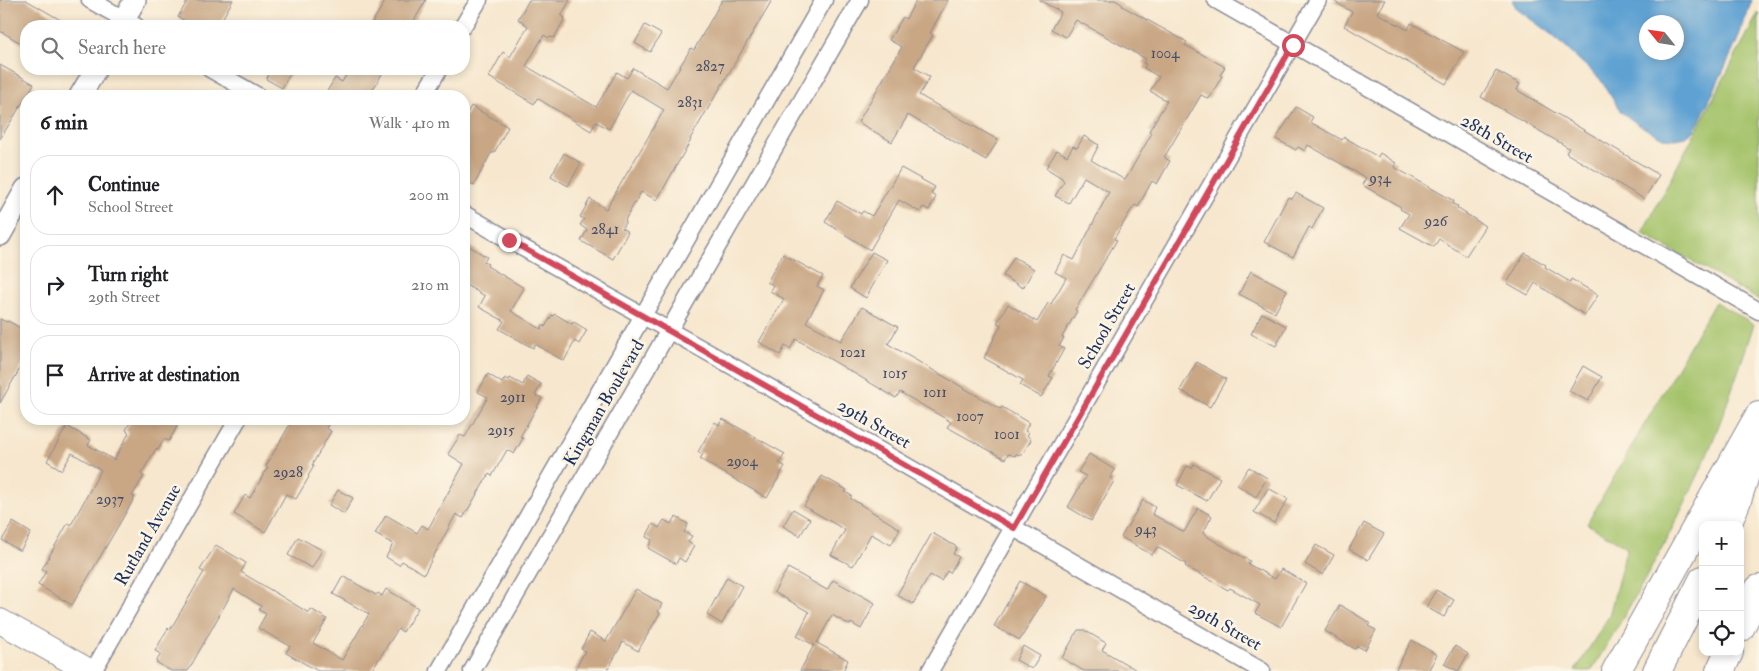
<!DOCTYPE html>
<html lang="en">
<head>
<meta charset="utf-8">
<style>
  :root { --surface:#fff; --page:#f6f6f6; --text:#202124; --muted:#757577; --line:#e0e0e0 }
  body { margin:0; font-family:"IM FELL Double Pica",serif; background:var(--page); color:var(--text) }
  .controls { position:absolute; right:15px; bottom:15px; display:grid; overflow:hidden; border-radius:10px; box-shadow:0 2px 8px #0003 }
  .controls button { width:45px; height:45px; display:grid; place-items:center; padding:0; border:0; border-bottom:1px solid var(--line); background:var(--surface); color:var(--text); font:25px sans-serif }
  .compass { position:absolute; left:1639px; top:15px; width:45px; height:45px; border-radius:50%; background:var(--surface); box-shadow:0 2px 8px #0003; rotate:300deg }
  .stop { position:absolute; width:15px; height:15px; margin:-11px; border:4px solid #d1495b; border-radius:50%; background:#fff }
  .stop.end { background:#d1495b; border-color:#fff; box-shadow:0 1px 5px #0008 }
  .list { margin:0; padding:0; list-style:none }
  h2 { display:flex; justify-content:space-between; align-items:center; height:65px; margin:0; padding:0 20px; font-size:21px }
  h2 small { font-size:16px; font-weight:400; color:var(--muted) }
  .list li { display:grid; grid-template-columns:32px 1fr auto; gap:15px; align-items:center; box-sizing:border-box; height:80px; margin:0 10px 10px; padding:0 10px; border:1px solid var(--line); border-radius:20px }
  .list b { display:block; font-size:19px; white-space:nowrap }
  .list p { margin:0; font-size:16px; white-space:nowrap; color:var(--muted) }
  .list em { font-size:16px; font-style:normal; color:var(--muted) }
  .icon { flex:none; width:28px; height:28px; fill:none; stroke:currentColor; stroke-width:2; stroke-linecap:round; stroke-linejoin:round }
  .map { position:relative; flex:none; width:1759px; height:671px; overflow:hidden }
  .search { position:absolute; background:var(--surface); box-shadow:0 2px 8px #0003; left:20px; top:20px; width:450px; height:55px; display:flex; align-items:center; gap:12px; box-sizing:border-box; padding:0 18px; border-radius:20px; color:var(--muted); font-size:19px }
  .panel { position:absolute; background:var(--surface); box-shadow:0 2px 8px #0003; left:20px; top:90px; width:450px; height:335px; border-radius:20px }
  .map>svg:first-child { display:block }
  .green { fill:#a4c36b; stroke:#607964 }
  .water { fill:#5fa1d2; stroke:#3d6898; fill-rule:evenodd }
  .building { fill:#c9a785 }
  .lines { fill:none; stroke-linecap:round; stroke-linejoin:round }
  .minor-casing { stroke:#898b96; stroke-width:19 }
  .tertiary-casing { stroke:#898b96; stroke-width:24 }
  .secondary-casing { stroke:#898b96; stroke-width:26 }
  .motorway-casing { stroke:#898b96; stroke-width:30 }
  .minor { stroke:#fff; stroke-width:16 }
  .tertiary { stroke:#fff; stroke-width:21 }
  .secondary { stroke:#fff; stroke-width:24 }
  .motorway { stroke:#fff; stroke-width:28 }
  .route { stroke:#d1495b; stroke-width:6 }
  .labels { text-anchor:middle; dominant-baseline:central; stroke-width:5; stroke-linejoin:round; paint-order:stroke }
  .number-label { font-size:15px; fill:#464d68 }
  .street-label { font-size:18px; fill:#1b2f5e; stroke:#fcf5e5 }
</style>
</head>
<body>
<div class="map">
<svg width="1759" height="671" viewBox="0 0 1759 671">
  <rect width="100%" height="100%" fill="#fcf5e5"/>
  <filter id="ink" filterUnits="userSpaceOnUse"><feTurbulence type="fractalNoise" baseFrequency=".02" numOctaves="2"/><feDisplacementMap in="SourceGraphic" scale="10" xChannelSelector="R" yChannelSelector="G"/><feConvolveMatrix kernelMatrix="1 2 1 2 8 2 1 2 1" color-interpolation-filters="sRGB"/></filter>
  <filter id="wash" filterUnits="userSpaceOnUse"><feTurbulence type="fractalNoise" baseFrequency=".0096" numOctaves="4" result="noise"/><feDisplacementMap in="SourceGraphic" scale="20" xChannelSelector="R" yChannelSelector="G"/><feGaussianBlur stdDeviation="1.12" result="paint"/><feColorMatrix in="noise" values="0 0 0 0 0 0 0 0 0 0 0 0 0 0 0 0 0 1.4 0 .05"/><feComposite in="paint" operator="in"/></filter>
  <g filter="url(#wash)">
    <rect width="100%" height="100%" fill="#f7e7ce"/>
    <g class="green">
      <polygon points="1759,12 1759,300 1642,233"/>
      <path d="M1715,302l39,22c-16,48 -32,97 -52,143 -32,70 -71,139 -111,204h-16l34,-55 18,-69 -40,-23z"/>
    </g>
    <path class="water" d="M1512,0h240l-16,44 -37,78 -6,10 -7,5 -10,2 -13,-1 -24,-13 -18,-13 -21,-33 -48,-44 -35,-26zM1646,22h30v30h-30z"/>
    <g id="blocks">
      <g class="building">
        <polygon points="0,0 26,0 71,26 26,26 26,46 0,31"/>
        <polygon points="188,0 233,0 218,26 194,26 178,17"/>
        <polygon points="386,0 426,0 411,26 370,26"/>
        <polygon points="529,0 570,0 562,14 562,16 565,18 554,38 550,37 549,38 544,35 526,66 596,107 617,72 627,78 633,68 667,88 691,48 694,50 722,0 772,0 690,139 691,140 657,200 641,192 625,220 626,221 622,228 628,232 613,259 581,241 587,230 580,225 584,219 580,217 590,199 606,209 664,110 631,90 609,129 596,122 591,131 537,98 534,104 489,77 503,52 510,57 528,26 518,19"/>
        <polygon points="916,0 948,0 930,33 933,35 914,67 930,77 919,95 998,140 986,160 908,115 892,142 858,122 902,47 889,40 903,17 906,19"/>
        <polygon points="1039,0 1115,0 1123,5 1122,6 1187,42 1185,45 1225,67 1220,75 1222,76 1209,99 1201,95 1165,156 1165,158 1170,161 1157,184 1152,181 1138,207 1135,205 1130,212 1114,239 1117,240 1075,310 1077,311 1062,337 1064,338 1059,346 1064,349 1049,376 1053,378 1041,397 1020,385 1023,380 984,358 1001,325 997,323 1008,304 1037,322 1048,303 1051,304 1066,278 1055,272 1064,255 1074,260 1109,192 1084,177 1069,203 1055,196 1064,181 1062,179 1062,178 1046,168 1057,150 1067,156 1073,146 1077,148 1084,136 1099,145 1091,160 1125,180 1152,133 1149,131 1167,101 1150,91 1159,77 1144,68 1146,64 1143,63 1146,59 1076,20 1066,37 1051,29 1061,12"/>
        <polygon points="1332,0 1385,0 1377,13 1408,30 1411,23 1464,52 1446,84 1344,26 1352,12"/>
        <polygon points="645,25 661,34 650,52 635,43"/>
        <polygon points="0,65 34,84 0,139"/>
        <polygon points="272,69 293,69 282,88 266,79"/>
        <polygon points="350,69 372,69 382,74 369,96 324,96 335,78 342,82"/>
        <polygon points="1496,71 1520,84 1517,90 1659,175 1644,199 1566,153 1569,148 1481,97"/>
        <polygon points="471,106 508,127 494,153 491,153 474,185 464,180 464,119"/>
        <polygon points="1296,107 1313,117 1310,122 1342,140 1344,137 1378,157 1380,153 1396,163 1394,167 1454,201 1452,204 1458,206 1457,208 1485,226 1466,256 1439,239 1434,247 1400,228 1409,214 1400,209 1401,207 1362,185 1366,178 1308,145 1305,151 1298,147 1296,150 1276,139"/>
        <polygon points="564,153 581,163 568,186 551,176"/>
        <polygon points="901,168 935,187 931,194 936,197 929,210 923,207 920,212 899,200 870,250 825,222 837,201 861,214 863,211 872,216"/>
        <polygon points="1296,193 1323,208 1312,229 1309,227 1293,257 1264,242 1288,197 1292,199"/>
        <polygon points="464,243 487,257 484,262 488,264 487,266 524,288 511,311 541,329 543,325 545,327 552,315 553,316 555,314 572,324 574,322 587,330 579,344 575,341 564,361 535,344 533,348 499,329 504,321 479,307 485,296 464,284"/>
        <polygon points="872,252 887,260 866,298 850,288"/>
        <polygon points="1525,253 1546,265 1545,267 1570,282 1571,279 1598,295 1585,315 1535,283 1528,295 1507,283"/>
        <polygon points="783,254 823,276 817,286 824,290 806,322 841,341 862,307 898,327 888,344 1000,409 1002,407 1029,423 1025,431 1029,433 1027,435 1031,440 1022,455 1016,454 1015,456 1008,454 1005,459 947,427 951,422 900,392 896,398 796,339 790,349 785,346 780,355 759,342 784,299 770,291 773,285 767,282"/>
        <polygon points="1014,257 1034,269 1023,288 1003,276"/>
        <polygon points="1251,271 1287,290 1275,313 1239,294"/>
        <polygon points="1262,313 1286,326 1276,346 1251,334"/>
        <polygon points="0,319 7,322 8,321 26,331 26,358 0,403"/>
        <polygon points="1197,362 1226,379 1210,407 1180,390"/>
        <polygon points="1583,366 1602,377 1588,401 1569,391"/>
        <polygon points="488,374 502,383 505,378 509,380 510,378 523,385 527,376 541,384 535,395 542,398 520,437 523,438 514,454 507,450 492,476 489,474 463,518 456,514 424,574 402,561 399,565 386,557 393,544 375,534 386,515 417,533 422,525 428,529 464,464 448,454 460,435 465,437 488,397 478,392"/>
        <polygon points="132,419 181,419 169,441 164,439 158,450 156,449 141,474 144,476 132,496 135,497 72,605 38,585 46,571 42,569 68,523 71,525 101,470 72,453 62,470 47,461 67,426 91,440 88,445 114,460 129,433 126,430"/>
        <polygon points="293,419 331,419 326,428 331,431 312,465 314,466 308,476 309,477 296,499 286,494 265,532 234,514 245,495 250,498 268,467 266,466"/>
        <polygon points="723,419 785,454 779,463 785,466 767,498 700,459 703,454 698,452 715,422 719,425"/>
        <polygon points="1089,454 1115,470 1110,478 1114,481 1091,521 1068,507 1086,476 1078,472"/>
        <polygon points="1194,464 1220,478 1207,501 1177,485 1187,466 1192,468"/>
        <polygon points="1249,467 1267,478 1256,497 1237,485"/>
        <polygon points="822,476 847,490 845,492 852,496 850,498 900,529 891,545 871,534 853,566 831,555 845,530 804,506"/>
        <polygon points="1268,488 1288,499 1274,523 1254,512"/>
        <polygon points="338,490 353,498 344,514 329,505"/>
        <polygon points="1143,500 1155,507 1152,514 1184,532 1198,508 1212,516 1203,533 1211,539 1250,561 1248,564 1275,579 1281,569 1306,583 1281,627 1255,613 1260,605 1230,588 1228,590 1185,566 1186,564 1157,547 1152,555 1121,537"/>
        <polygon points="793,509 810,519 800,536 783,526"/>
        <polygon points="676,517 688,524 684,532 692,536 688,542 694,546 685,562 679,558 676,564 648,548 652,540 646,537 653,524 659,528 664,520 671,524"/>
        <polygon points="13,522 31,533 20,551 2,540"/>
        <polygon points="1364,523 1384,534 1368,560 1349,549"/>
        <polygon points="932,533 957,547 953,554 959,557 950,573 947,571 941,581 930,575 913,604 897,595"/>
        <polygon points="298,537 322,550 312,568 288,555"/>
        <polygon points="216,545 246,563 241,572 249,577 309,613 311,609 327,619 313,643 342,660 369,614 333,594 343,576 376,595 378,593 382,596 386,589 418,608 403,632 398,629 371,671 318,671 286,653 290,646 258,628 266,614 259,610 261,606 234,589 188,671 171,671 156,662 161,654 155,651 168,628 170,630 204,572 200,570"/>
        <polygon points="1316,545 1334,555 1323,575 1305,564"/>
        <polygon points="788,568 827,590 833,580 875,603 861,629 851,623 850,625 832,615 817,643 848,660 843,671 800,671 814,645 797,636 809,612 774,592"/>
        <polygon points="727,577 742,586 722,624 707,615"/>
        <polygon points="1020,581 1046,596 1020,640 994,626"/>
        <polygon points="636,589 662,604 658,612 660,613 638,651 623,642 607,671 574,671 585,651 581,649 590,632 606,641"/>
        <polygon points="1436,590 1454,600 1444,617 1426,607"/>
        <polygon points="1340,605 1370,623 1368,626 1376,630 1365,650 1357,646 1355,649 1325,631"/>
        <polygon points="1078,630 1084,630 1106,643 1102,650 1138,671 1084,671 1062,658"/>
        <polygon points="1412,640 1437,655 1428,671 1395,671"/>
        <polygon points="1023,646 1040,656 1032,669 1016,660"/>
        <polygon points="1455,646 1468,654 1458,671 1444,664"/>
      </g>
    </g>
  </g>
  <g filter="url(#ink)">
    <use href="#blocks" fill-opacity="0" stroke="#898b96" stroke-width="1"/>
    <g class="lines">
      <defs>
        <g id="minor">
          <polyline points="90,0 136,26"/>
          <polyline points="1216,0 1759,311"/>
          <polyline points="463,26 479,0"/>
          <polyline points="210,69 258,96"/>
          <polyline points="423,96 439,69"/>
          <path d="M464,214c117,68 236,133 354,201 148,85 296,171 444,256"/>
          <polyline points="93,671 238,419"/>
          <polyline points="439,671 824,0"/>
          <polyline points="472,671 860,0"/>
          <polyline points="930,671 1318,0"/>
        </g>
        <g id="tertiary">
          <polyline points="120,26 135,0"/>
          <polyline points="80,96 96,69"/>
          <polyline points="0,235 26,189"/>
        </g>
        <polyline id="secondary" points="0,621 89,671"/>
        <g id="motorway">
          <polyline points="1727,525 1737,500 1753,450"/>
          <polyline points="1740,628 1759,589"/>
          <polyline points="1616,671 1759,416"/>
          <polyline points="1657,671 1703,580"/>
          <polyline points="1720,671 1729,652"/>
        </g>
      </defs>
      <use href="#minor" class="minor-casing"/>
      <use href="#tertiary" class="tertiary-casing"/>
      <use href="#secondary" class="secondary-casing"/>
      <use href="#motorway" class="motorway-casing"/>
      <use href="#minor" class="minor"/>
      <use href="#tertiary" class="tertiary"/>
      <use href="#secondary" class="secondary"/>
      <use href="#motorway" class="motorway"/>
    </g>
  </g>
  <g class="lines" filter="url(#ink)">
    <polyline class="route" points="509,240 819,416 1014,528 1293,45"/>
  </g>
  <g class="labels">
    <g class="number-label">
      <text x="1165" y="53">1004</text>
      <text x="710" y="66">2827</text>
      <text x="690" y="102">2831</text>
      <text x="1380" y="178">934</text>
      <text x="1436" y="221">926</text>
      <text x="605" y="229">2841</text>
      <text x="853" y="352">1021</text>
      <text x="895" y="373">1015</text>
      <text x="935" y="392">1011</text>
      <text x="513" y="397">2911</text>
      <text x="970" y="416">1007</text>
      <text x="501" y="430">2915</text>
      <text x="1007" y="434">1001</text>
      <text x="742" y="461">2904</text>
      <text x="288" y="472">2928</text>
      <text x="110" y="499">2937</text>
      <text x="1146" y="529">943</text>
    </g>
    <g class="street-label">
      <text transform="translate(1497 139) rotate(30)">28th Street</text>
      <text transform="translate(1107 326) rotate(-60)">School Street</text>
      <text transform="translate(604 403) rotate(-60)">Kingman Boulevard</text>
      <text transform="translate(874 424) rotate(30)">29th Street</text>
      <text transform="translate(148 535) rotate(-60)">Rutland Avenue</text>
      <text transform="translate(1225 626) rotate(30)">29th Street</text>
    </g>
  </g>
</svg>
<div class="controls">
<button>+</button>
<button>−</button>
<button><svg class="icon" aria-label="locate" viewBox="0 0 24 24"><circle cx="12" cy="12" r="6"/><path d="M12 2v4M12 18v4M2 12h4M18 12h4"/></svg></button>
</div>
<svg class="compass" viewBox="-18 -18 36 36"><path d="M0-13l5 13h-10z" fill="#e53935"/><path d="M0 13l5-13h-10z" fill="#757577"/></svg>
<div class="stop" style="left:1293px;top:45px"></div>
<div class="stop end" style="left:509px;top:240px"></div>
<div class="search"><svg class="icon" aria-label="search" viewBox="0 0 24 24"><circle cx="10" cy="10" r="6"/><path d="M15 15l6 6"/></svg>Search here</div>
<section class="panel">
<h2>6 min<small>Walk · 410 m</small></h2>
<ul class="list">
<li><svg class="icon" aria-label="ahead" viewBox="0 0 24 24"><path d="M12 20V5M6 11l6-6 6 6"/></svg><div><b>Continue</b><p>School Street</p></div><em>200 m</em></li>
<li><svg class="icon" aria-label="right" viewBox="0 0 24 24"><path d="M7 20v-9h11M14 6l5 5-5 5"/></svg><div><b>Turn right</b><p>29th Street</p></div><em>210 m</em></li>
<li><svg class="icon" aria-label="arrive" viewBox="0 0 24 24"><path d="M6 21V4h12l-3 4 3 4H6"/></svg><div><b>Arrive at destination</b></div></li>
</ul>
</section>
</div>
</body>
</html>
